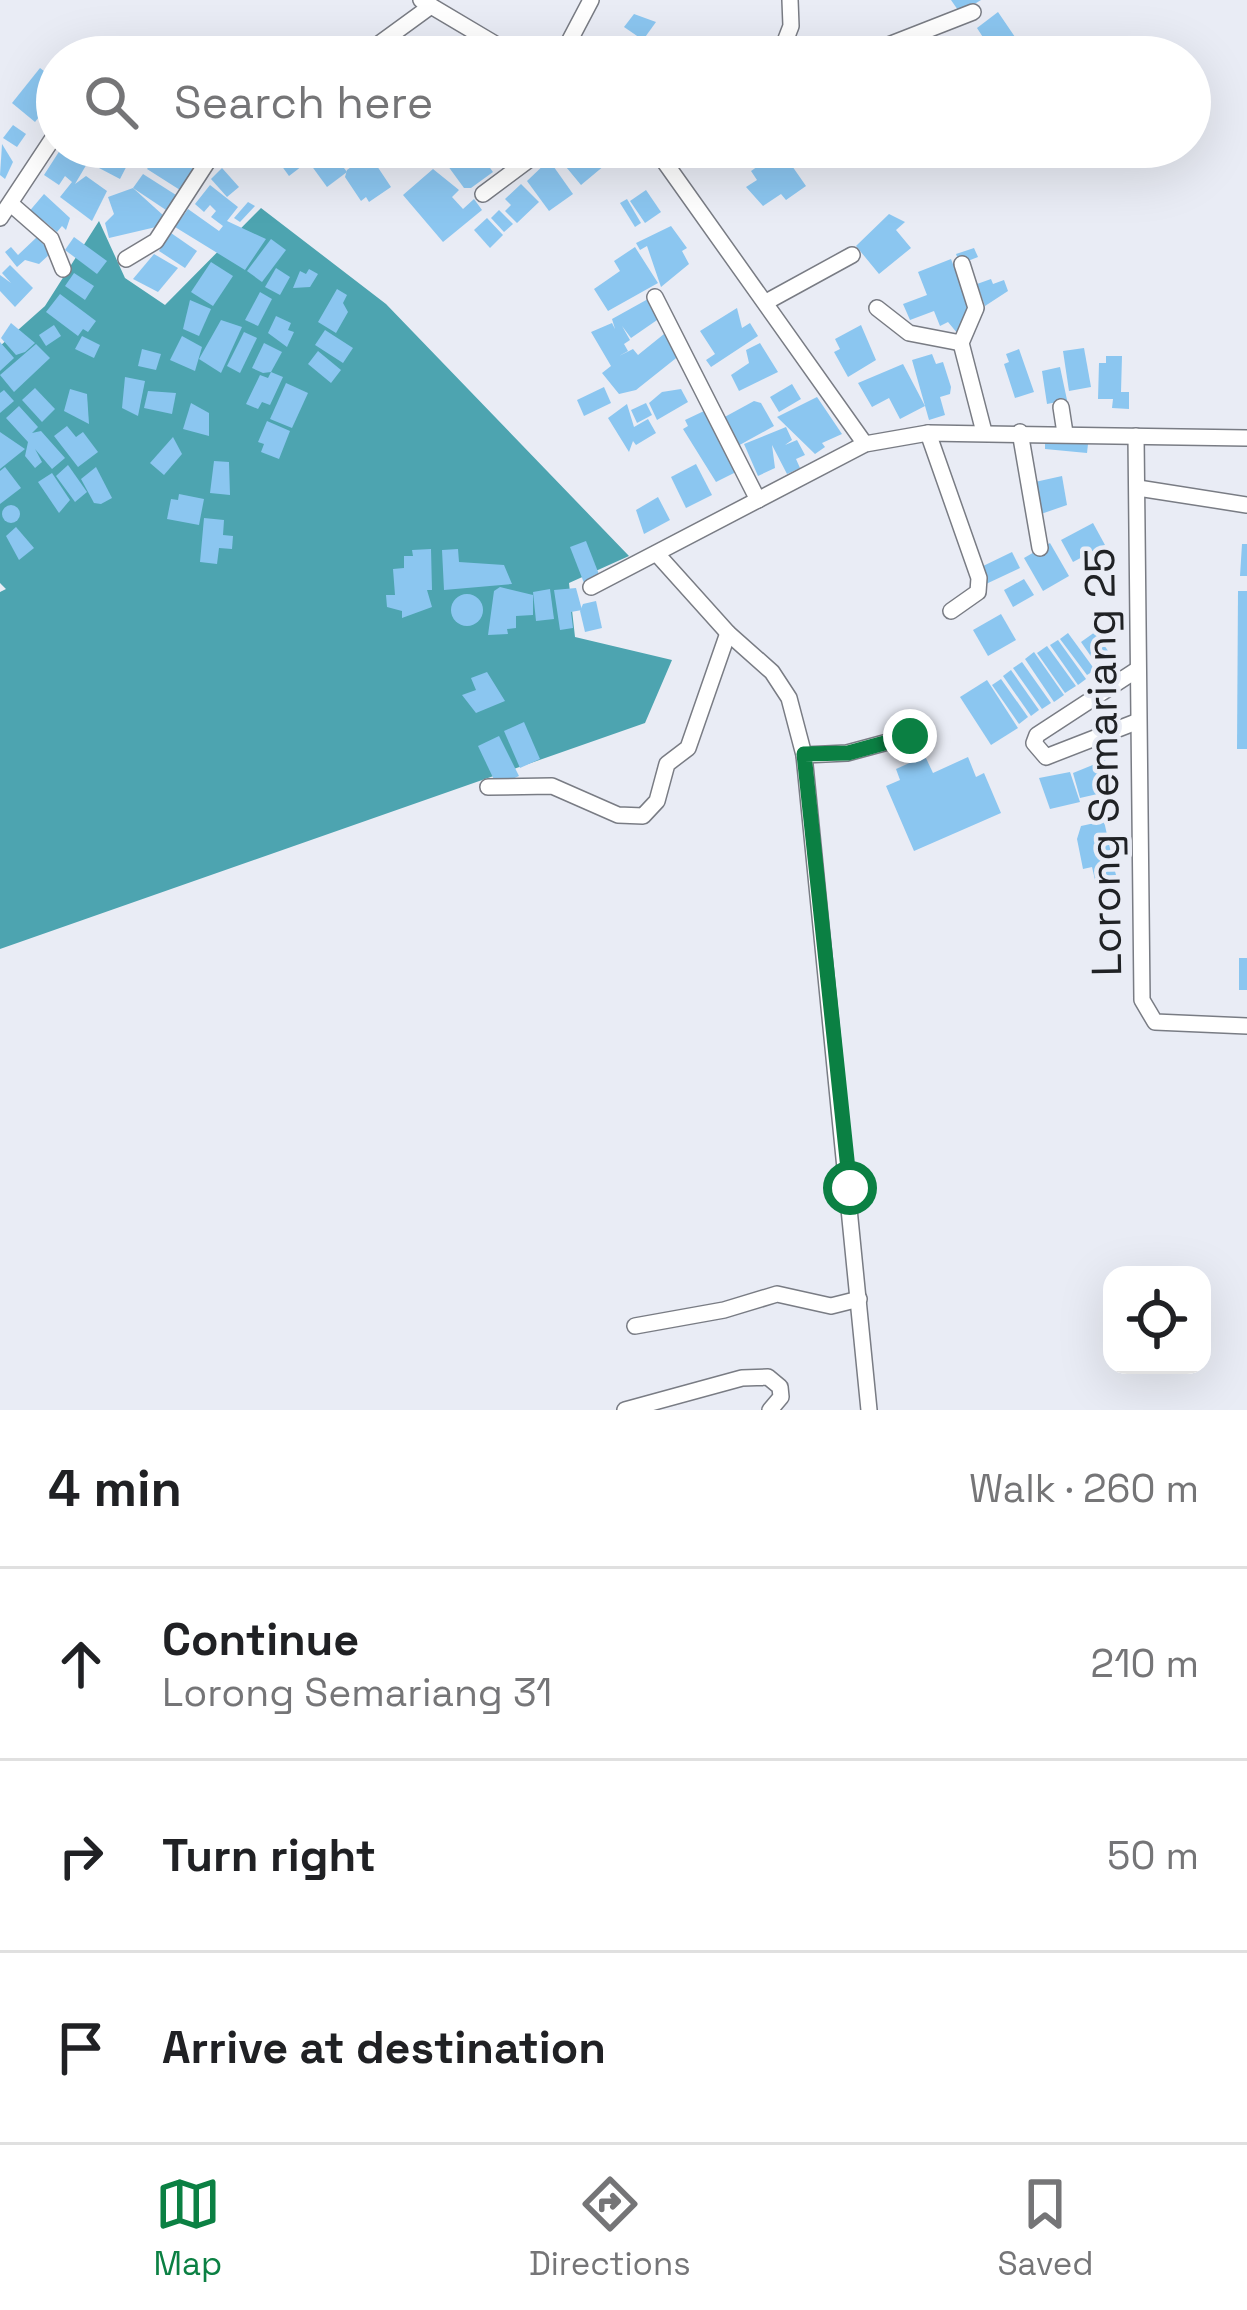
<!DOCTYPE html>
<html lang="en">
<head>
<meta charset="utf-8">
<style>
  :root { --surface:#fff; --page:#f6f6f6; --text:#202124; --muted:#757577; --line:#e0e0e0; --accent:#0b8043 }
  body { margin:0; font-family:"Space Grotesk",sans-serif; background:var(--page); color:var(--text) }
  .controls { position:absolute; right:36px; bottom:36px; display:grid; overflow:hidden; border-radius:24px; box-shadow:0 12px 48px #0002 }
  .controls button { width:108px; height:108px; display:grid; place-items:center; padding:0; border:0; border-bottom:3px solid var(--line); background:var(--surface); color:var(--text); font:60px sans-serif }
  .stop { position:absolute; width:36px; height:36px; margin:-27px; border:9px solid #0b8043; border-radius:50%; background:#fff }
  .stop.end { background:#0b8043; border-color:#fff; box-shadow:0 3px 12px #0008 }
  .list { margin:0; padding:0; list-style:none }
  h2 { display:flex; justify-content:space-between; align-items:center; height:156px; margin:0; padding:0 48px; font-size:51px }
  h2 small { font-size:39px; font-weight:400; color:var(--muted) }
  .list li { display:grid; grid-template-columns:78px 1fr auto; gap:36px; align-items:center; box-sizing:border-box; height:192px; padding:0 48px; border-top:3px solid var(--line) }
  .list b { display:block; font-size:45px; white-space:nowrap }
  .list p { margin:0; font-size:39px; white-space:nowrap; color:var(--muted) }
  .list em { font-size:39px; font-style:normal; color:var(--muted) }
  .icon { flex:none; width:66px; height:66px; fill:none; stroke:currentColor; stroke-width:2; stroke-linecap:round; stroke-linejoin:round }
  .map { position:relative; flex:none; width:1247px; height:1410px; overflow:hidden }
  .search { position:absolute; background:var(--surface); box-shadow:0 12px 48px #0002; left:36px; right:36px; top:36px; height:132px; display:flex; align-items:center; gap:30px; box-sizing:border-box; padding:0 42px; border-radius:66px; color:var(--muted); font-size:45px }
  .sheet { height:732px; background:var(--surface) }
  nav { display:flex; justify-content:space-around; align-items:center; box-sizing:border-box; height:168px; border-top:3px solid var(--line); background:var(--surface); font-size:33px; color:var(--muted) }
  nav a { display:grid; justify-items:center; gap:6px }
  nav .on { color:var(--accent) }
  .map>svg:first-child { display:block }
  .water { fill:#4da4b0 }
  .building { fill:#8bc6f0 }
  .lines { fill:none; stroke-linecap:round; stroke-linejoin:round }
  .minor-casing { stroke:#797c84; stroke-width:18 }
  .minor { stroke:#fff; stroke-width:15 }
  .route { stroke:#0b8043; stroke-width:15 }
  .labels { text-anchor:middle; dominant-baseline:central; stroke-width:9; stroke-linejoin:round; paint-order:stroke }
  .street-label { font-size:42px; fill:#202225; stroke:#e9ecf5 }
</style>
</head>
<body>
<div class="map">
<svg width="1247" height="1410" viewBox="0 0 1247 1410">
  <rect width="100%" height="100%" fill="#e9ecf5"/>
  <polygon class="water" points="261,208 386,304 629,556 569,583 575,637 672,660 645,723 0,949 0,592 6,589 0,583 0,346 45,306 99,221 125,278 165,305"/>
  <g class="building">
    <polygon points="951,0 981,0 960,13"/>
    <polygon points="998,12 1015,37 1001,45 998,40 988,45 977,28"/>
    <polygon points="634,14 656,22 643,40 624,27"/>
    <polygon points="946,36 949,43 957,40 963,57 945,57 938,39"/>
    <polygon points="628,44 641,57 615,57"/>
    <polygon points="40,68 57,81 57,94 35,122 12,103"/>
    <polygon points="13,125 26,134 17,147 3,138"/>
    <polygon points="2,144 13,162 5,179 0,175"/>
    <polygon points="62,147 88,162 75,184 86,176 107,191 92,221 60,197 72,182 65,176 59,185 44,175"/>
    <polygon points="110,147 171,147 166,159 173,157 193,169 180,190 147,169 157,156 136,148 120,179 99,168"/>
    <polygon points="176,147 204,147 199,164 173,157"/>
    <polygon points="268,147 294,147 306,163 289,176"/>
    <polygon points="305,147 328,147 347,172 327,187 300,150"/>
    <polygon points="339,147 365,147 347,158"/>
    <polygon points="403,147 434,147 414,162"/>
    <polygon points="465,147 475,147 493,172 471,188 464,188 445,162"/>
    <polygon points="503,147 514,147 520,155 503,169 493,156"/>
    <polygon points="556,147 613,147 599,158 605,165 581,185 552,150"/>
    <polygon points="781,150 806,186 786,200 781,194 763,206 746,187 757,180 751,171"/>
    <polygon points="369,154 391,187 369,202 366,197 361,201 345,177 347,170"/>
    <polygon points="549,160 573,194 549,211 527,181"/>
    <polygon points="222,168 239,187 227,197 211,179"/>
    <polygon points="433,169 459,190 452,197 463,209 474,199 482,210 443,242 403,195"/>
    <polygon points="143,174 176,195 166,210 133,188"/>
    <polygon points="521,184 539,202 517,223 505,211 511,205 505,199"/>
    <polygon points="210,185 238,207 227,221 266,239 245,270 175,227 188,209 219,231 223,226 211,217 216,211 210,205 204,212 195,204"/>
    <polygon points="133,188 164,216 156,227 109,238 105,223 114,214 108,197"/>
    <polygon points="646,190 661,212 645,223 630,201"/>
    <polygon points="44,194 70,218 66,230 62,226 57,232 44,221 40,225 27,214"/>
    <polygon points="627,199 641,223 635,227 620,203"/>
    <polygon points="248,202 255,206 240,222 234,218"/>
    <polygon points="499,210 513,224 504,232 491,218"/>
    <polygon points="889,214 905,222 896,230 911,248 879,274 856,246"/>
    <polygon points="487,218 503,235 490,248 474,230"/>
    <polygon points="671,226 687,248 682,251 689,264 661,287 647,246 640,250 636,243"/>
    <polygon points="171,233 197,251 185,268 159,251"/>
    <polygon points="37,237 51,253 39,264 25,260 17,267 5,252 11,247 18,255"/>
    <polygon points="74,237 107,261 97,274 65,250"/>
    <polygon points="271,239 286,250 262,282 247,271"/>
    <polygon points="635,247 658,283 608,311 594,289 620,271 614,261"/>
    <polygon points="974,248 978,257 960,264 956,254"/>
    <polygon points="154,254 178,268 158,292 133,279"/>
    <polygon points="951,259 972,313 958,334 948,322 940,326 934,311 910,320 903,304 927,295 918,272"/>
    <polygon points="211,262 233,276 213,306 191,292"/>
    <polygon points="10,265 33,288 15,307 0,291 0,275 11,283 2,273"/>
    <polygon points="276,268 290,277 280,295 265,287"/>
    <polygon points="309,269 318,274 310,287 293,288 300,271 306,274"/>
    <polygon points="74,273 94,286 85,300 65,286"/>
    <polygon points="991,279 993,284 1004,280 1008,291 985,306 977,284"/>
    <polygon points="337,289 347,295 343,303 348,312 336,333 318,322"/>
    <polygon points="260,292 272,299 258,326 245,320"/>
    <polygon points="60,294 96,321 88,332 83,329 78,336 46,312"/>
    <polygon points="648,299 660,318 631,338 622,326 630,340 624,344 628,351 619,356 633,349 638,355 664,334 680,355 636,390 619,394 602,373 611,366 591,332 612,323 615,329 612,319"/>
    <polygon points="190,300 211,309 199,336 183,329"/>
    <polygon points="737,308 742,328 750,323 758,336 711,367 706,360 715,354 700,331"/>
    <polygon points="276,316 291,323 288,330 294,332 287,347 268,333"/>
    <polygon points="221,320 242,327 221,373 199,359"/>
    <polygon points="11,323 35,343 25,352 16,355 1,338"/>
    <polygon points="54,325 61,336 46,346 39,335"/>
    <polygon points="861,325 876,360 848,377 834,352 840,349 835,339"/>
    <polygon points="325,330 353,348 343,363 315,345"/>
    <polygon points="244,332 257,338 240,373 227,366"/>
    <polygon points="82,336 100,345 94,358 75,349"/>
    <polygon points="182,336 202,347 195,371 170,360"/>
    <polygon points="0,342 14,358 0,371"/>
    <polygon points="264,343 282,352 271,372 263,373 252,368"/>
    <polygon points="760,343 778,372 739,391 731,375 749,363 746,350"/>
    <polygon points="36,344 50,358 14,392 0,375"/>
    <polygon points="1084,348 1091,387 1069,391 1063,351"/>
    <polygon points="142,349 161,354 156,370 138,366"/>
    <polygon points="1019,349 1034,392 1015,398 1004,364 1009,362 1006,354"/>
    <polygon points="318,351 341,370 331,383 308,364"/>
    <polygon points="932,354 936,364 943,362 951,387 950,394 940,397 945,415 929,420 912,360"/>
    <polygon points="1106,356 1122,356 1121,392 1129,392 1129,409 1112,408 1113,399 1098,399 1099,363 1106,363"/>
    <polygon points="903,364 925,406 900,419 889,398 872,407 858,383"/>
    <polygon points="1060,367 1067,400 1047,404 1042,371"/>
    <polygon points="271,372 283,377 270,405 262,402 258,409 246,404 260,375 268,378"/>
    <polygon points="125,377 145,381 138,416 122,408"/>
    <polygon points="286,383 308,393 292,428 270,419"/>
    <polygon points="792,384 801,399 779,412 770,397"/>
    <polygon points="604,387 611,403 584,416 577,400"/>
    <polygon points="35,388 55,409 42,422 22,400"/>
    <polygon points="70,389 87,394 89,424 64,411"/>
    <polygon points="681,389 688,402 657,420 649,403 662,392"/>
    <polygon points="4,390 14,401 0,413 0,393"/>
    <polygon points="148,391 176,393 172,414 144,408"/>
    <polygon points="817,397 842,434 822,443 825,447 815,454 777,417"/>
    <polygon points="754,401 761,403 774,426 736,447 721,419"/>
    <polygon points="191,403 209,413 209,436 183,429"/>
    <polygon points="646,403 652,415 637,423 631,410"/>
    <polygon points="627,404 634,427 648,419 656,433 636,445 633,441 629,452 608,418"/>
    <polygon points="19,406 38,427 32,433 41,431 65,458 52,469 35,449 42,462 35,468 25,456 28,442 6,418"/>
    <polygon points="704,411 738,471 716,482 683,429 688,426 685,420"/>
    <polygon points="267,421 290,431 279,459 261,452 264,444 258,442"/>
    <polygon points="67,426 76,437 83,432 98,452 78,467 54,436"/>
    <polygon points="786,427 792,440 785,445 797,440 805,455 796,459 800,468 787,474 772,445 775,468 758,476 744,444"/>
    <polygon points="0,432 25,449 0,469"/>
    <polygon points="173,437 182,454 164,475 150,463"/>
    <polygon points="1045,440 1088,444 1087,453 1045,449"/>
    <polygon points="214,461 229,462 230,495 210,493"/>
    <polygon points="696,464 712,495 686,508 671,477"/>
    <polygon points="68,465 87,492 75,502 56,476"/>
    <polygon points="5,467 21,488 0,504 0,471"/>
    <polygon points="96,467 112,498 101,504 94,503 81,479"/>
    <polygon points="52,473 70,500 59,513 38,482"/>
    <polygon points="1062,476 1067,505 1041,514 1035,482"/>
    <polygon points="179,494 204,499 199,525 167,519 171,499 178,500"/>
    <polygon points="658,497 670,520 644,534 636,510"/>
    <circle cx="11" cy="514" r="9"/>
    <polygon points="204,518 224,520 223,535 233,536 232,549 219,548 217,564 200,562"/>
    <polygon points="1093,523 1105,545 1073,562 1061,540"/>
    <polygon points="16,527 34,548 19,560 6,536"/>
    <polygon points="586,541 600,577 584,583 570,547"/>
    <polygon points="1050,543 1069,576 1043,591 1024,558"/>
    <polygon points="1242,544 1247,544 1247,576 1240,576"/>
    <polygon points="431,549 432,590 427,590 432,607 402,618 402,611 387,607 386,595 395,595 393,569 404,568 404,556 413,556 412,550"/>
    <polygon points="458,549 459,562 504,565 512,584 444,590 442,550"/>
    <polygon points="1012,552 1020,568 986,584 979,568"/>
    <polygon points="1024,579 1034,595 1013,607 1004,590"/>
    <polygon points="500,587 533,595 533,615 516,616 516,628 507,629 508,634 488,635 494,591"/>
    <polygon points="576,588 582,610 571,612 573,628 560,630 554,590"/>
    <polygon points="550,589 554,619 536,621 533,592"/>
    <polygon points="1238,591 1247,591 1247,749 1237,749"/>
    <circle cx="467" cy="610" r="16"/>
    <polygon points="596,601 602,628 585,632 580,611 583,604"/>
    <polygon points="1001,614 1016,640 988,656 973,630"/>
    <polygon points="1095,632 1113,658 1099,668 1081,642"/>
    <polygon points="1068,633 1095,670 1087,675 1060,639"/>
    <polygon points="1058,640 1086,679 1078,685 1050,645"/>
    <polygon points="1047,646 1076,686 1065,693 1037,653"/>
    <polygon points="1034,652 1064,695 1054,702 1025,659"/>
    <polygon points="1022,662 1051,703 1042,709 1013,668"/>
    <polygon points="1011,670 1039,710 1031,716 1003,676"/>
    <polygon points="487,672 505,701 476,713 462,695 476,690 471,678"/>
    <polygon points="1001,679 1028,717 1019,724 992,685"/>
    <polygon points="987,680 1018,728 991,745 960,697"/>
    <polygon points="524,722 540,759 520,768 504,731"/>
    <polygon points="499,736 519,776 497,786 478,746"/>
    <polygon points="925,756 933,773 968,757 976,777 984,773 1001,813 914,851 886,786 900,780 896,769"/>
    <polygon points="1105,760 1115,790 1080,798 1073,773"/>
    <polygon points="1070,772 1080,802 1050,809 1039,778"/>
    <polygon points="1104,821 1111,853 1117,852 1119,862 1113,864 1116,875 1095,880 1092,867 1083,869 1077,839 1081,826"/>
    <rect x="1239" y="958" width="8" height="32"/>
  </g>
  <g class="lines">
    <defs>
      <g id="minor">
        <polyline points="421,0 517,57"/>
        <polyline points="787,47 828,57"/>
        <polyline points="361,57 431,6"/>
        <polyline points="561,57 591,0"/>
        <polyline points="779,57 791,26 790,0"/>
        <polyline points="858,57 973,12"/>
        <polyline points="654,147 865,444"/>
        <polyline points="483,194 546,147"/>
        <polyline points="11,204 51,239 63,269"/>
        <polyline points="0,218 57,132"/>
        <polyline points="126,259 156,241 217,147"/>
        <polyline points="962,264 976,308 961,343 984,432"/>
        <polyline points="655,297 758,500"/>
        <polyline points="768,301 852,255"/>
        <polyline points="877,308 909,333 961,343"/>
        <polyline points="1061,407 1065,433"/>
        <polyline points="1020,432 1040,548"/>
        <polyline points="928,433 979,578 978,592 951,611"/>
        <polyline points="1136,436 1142,1000 1155,1022 1247,1026"/>
        <polyline points="1138,488 1247,505"/>
        <polyline points="657,554 728,633 772,672 789,698 804,755 869,1410"/>
        <polyline points="591,587 865,444 928,433 1247,438"/>
        <polyline points="1135,671 1037,735 1034,743 1046,757 1136,722"/>
        <polyline points="804,755 847,753 910,736"/>
        <polyline points="488,787 552,786 618,815 643,816 657,801 667,764 688,748 728,633"/>
        <polyline points="635,1326 724,1310 777,1294 831,1306 859,1299"/>
        <polyline points="625,1410 742,1378 768,1377 780,1387 781,1397 770,1410"/>
      </g>
    </defs>
    <use href="#minor" class="minor-casing"/>
    <use href="#minor" class="minor"/>
  </g>
  <g class="lines">
    <polyline class="route" points="850,1188 804,754 848,753 910,736"/>
  </g>
  <g class="labels">
    <g class="street-label">
      <text transform="translate(1103 762) rotate(-91)">Lorong Semariang 25</text>
    </g>
  </g>
</svg>
<div class="controls">
<button><svg class="icon" aria-label="locate" viewBox="0 0 24 24"><circle cx="12" cy="12" r="6"/><path d="M12 2v4M12 18v4M2 12h4M18 12h4"/></svg></button>
</div>
<div class="stop" style="left:850px;top:1188px"></div>
<div class="stop end" style="left:910px;top:736px"></div>
<div class="search"><svg class="icon" aria-label="search" viewBox="0 0 24 24"><circle cx="10" cy="10" r="6"/><path d="M15 15l6 6"/></svg>Search here</div>
</div>
<section class="sheet">
<h2>4 min<small>Walk · 260 m</small></h2>
<ul class="list">
<li><svg class="icon" aria-label="ahead" viewBox="0 0 24 24"><path d="M12 20V5M6 11l6-6 6 6"/></svg><div><b>Continue</b><p>Lorong Semariang 31</p></div><em>210 m</em></li>
<li><svg class="icon" aria-label="right" viewBox="0 0 24 24"><path d="M7 20v-9h11M14 6l5 5-5 5"/></svg><div><b>Turn right</b></div><em>50 m</em></li>
<li><svg class="icon" aria-label="arrive" viewBox="0 0 24 24"><path d="M6 21V4h12l-3 4 3 4H6"/></svg><div><b>Arrive at destination</b></div></li>
</ul>
</section>
<nav>
<a class="on"><svg class="icon" aria-label="map" viewBox="0 0 24 24"><path d="M3 6l6-2 6 2 6-2v14l-6 2-6-2-6 2zM9 4v14M15 6v14"/></svg>Map</a>
<a><svg class="icon" aria-label="directions" viewBox="0 0 24 24"><path d="M12 3l9 9-9 9-9-9zM9 14v-3h6M13 9l2 2-2 2"/></svg>Directions</a>
<a><svg class="icon" aria-label="saved" viewBox="0 0 24 24"><path d="M7 4h10v16l-5-4-5 4z"/></svg>Saved</a>
</nav>
</body>
</html>
